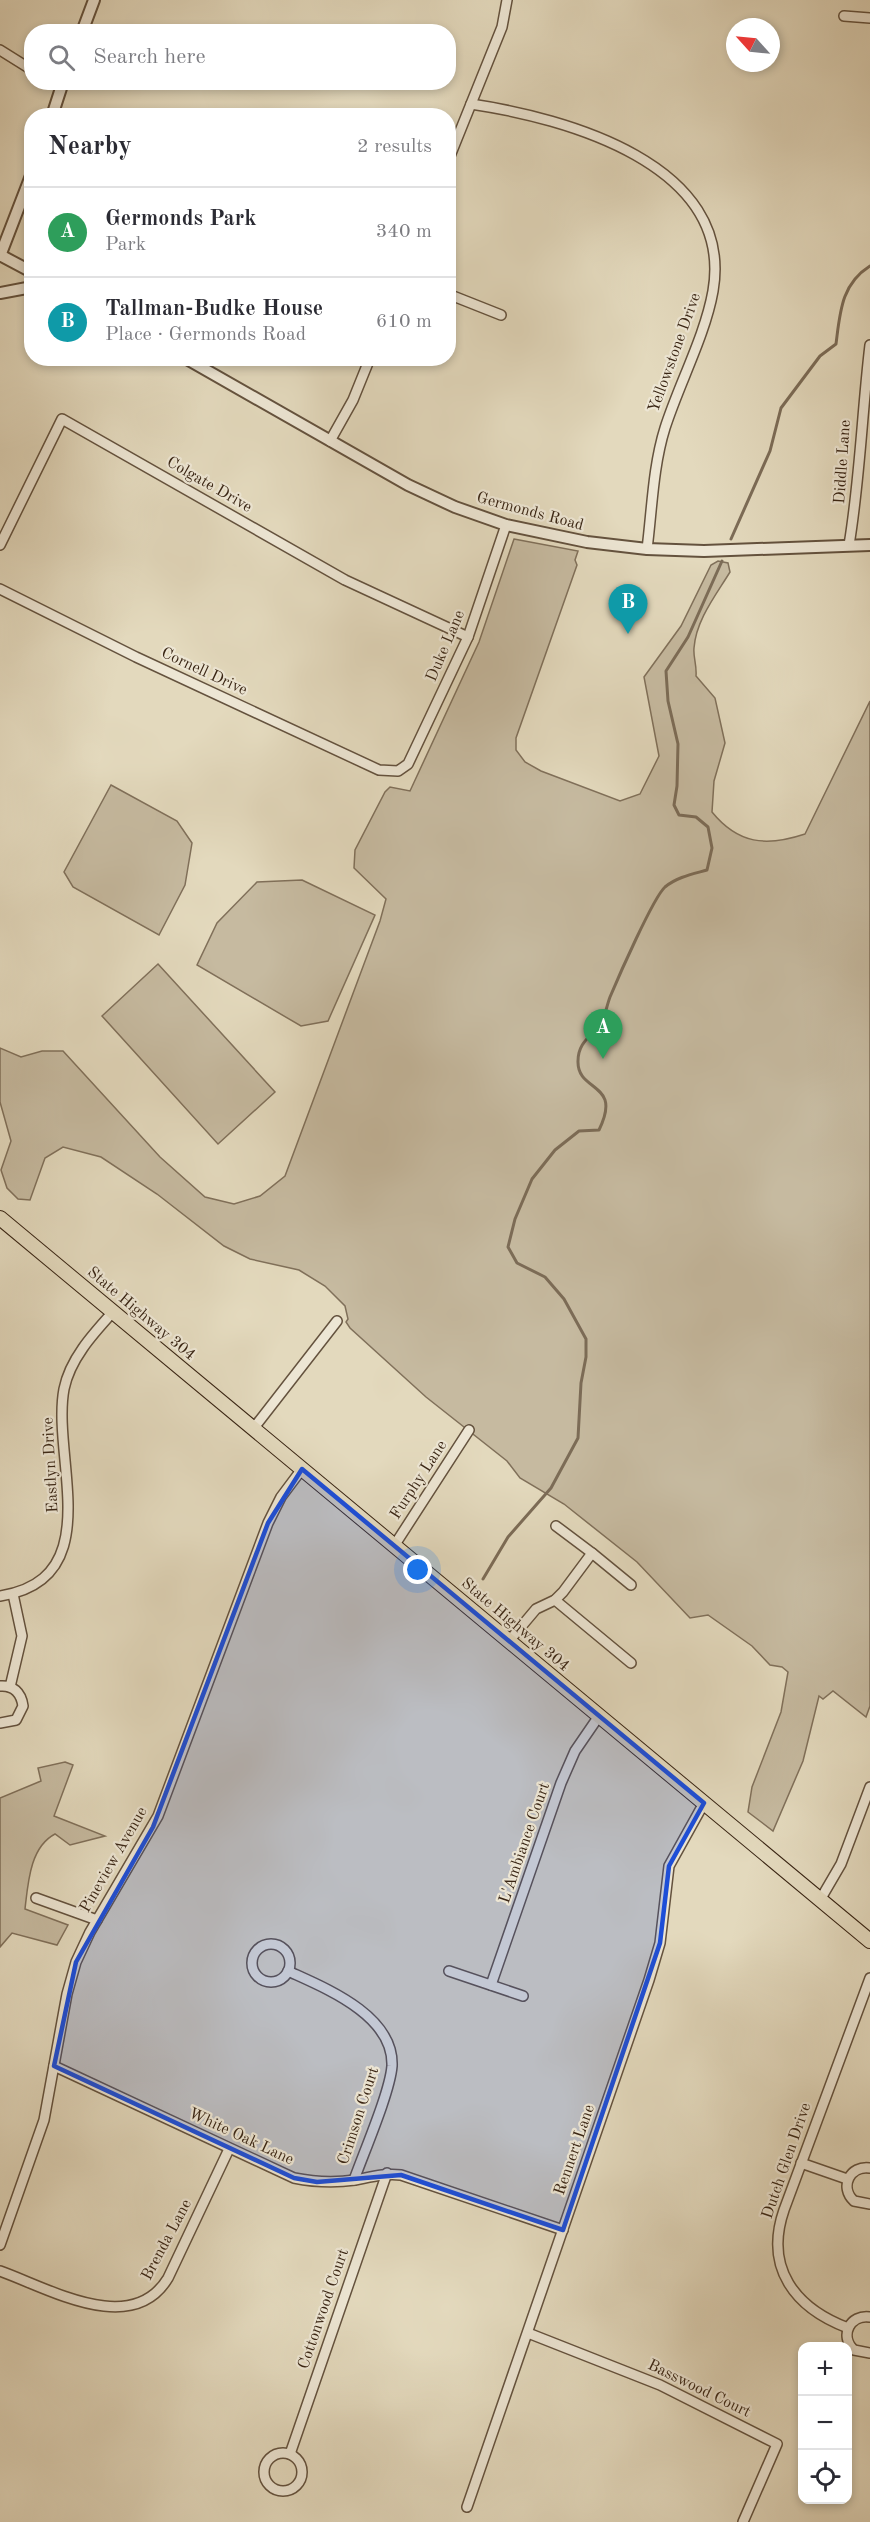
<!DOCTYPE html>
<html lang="en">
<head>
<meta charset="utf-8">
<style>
  :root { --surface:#fff; --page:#f7f7f7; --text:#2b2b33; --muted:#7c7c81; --line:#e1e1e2; --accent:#1a73e8 }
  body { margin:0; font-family:"Old Standard TT",serif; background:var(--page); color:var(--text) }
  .controls { position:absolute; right:18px; bottom:18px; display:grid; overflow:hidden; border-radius:12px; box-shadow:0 3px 9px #0003 }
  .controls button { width:54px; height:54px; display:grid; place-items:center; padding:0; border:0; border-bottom:2px solid var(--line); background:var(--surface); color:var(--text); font:30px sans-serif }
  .compass { position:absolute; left:726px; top:18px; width:54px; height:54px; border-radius:50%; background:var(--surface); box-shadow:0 3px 9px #0003; rotate:297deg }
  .you { position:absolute; left:418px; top:1570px; width:21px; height:21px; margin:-15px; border:4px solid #fff; border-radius:50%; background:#1a73e8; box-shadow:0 0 0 9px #1a73e833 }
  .badge { display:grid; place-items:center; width:39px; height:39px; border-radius:50%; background:var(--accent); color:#fff; font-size:20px; font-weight:700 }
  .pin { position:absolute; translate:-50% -50px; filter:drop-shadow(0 2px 3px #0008) }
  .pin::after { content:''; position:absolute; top:32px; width:21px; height:18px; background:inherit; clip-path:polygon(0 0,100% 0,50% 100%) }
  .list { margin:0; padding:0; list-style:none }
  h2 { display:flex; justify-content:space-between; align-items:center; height:78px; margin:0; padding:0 24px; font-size:26px }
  h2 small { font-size:20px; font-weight:400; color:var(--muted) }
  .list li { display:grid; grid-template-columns:39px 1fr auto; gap:18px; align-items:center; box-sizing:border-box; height:90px; padding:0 24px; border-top:2px solid var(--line) }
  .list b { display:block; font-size:22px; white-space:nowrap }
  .list p { margin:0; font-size:20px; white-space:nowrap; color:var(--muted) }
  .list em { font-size:20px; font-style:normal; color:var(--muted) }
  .icon { flex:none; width:33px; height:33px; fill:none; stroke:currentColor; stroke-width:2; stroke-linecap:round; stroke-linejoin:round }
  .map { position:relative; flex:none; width:870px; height:2522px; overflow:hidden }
  .search { position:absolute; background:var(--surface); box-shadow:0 3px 9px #0003; left:24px; top:24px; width:432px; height:66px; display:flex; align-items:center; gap:15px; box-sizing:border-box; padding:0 21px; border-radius:24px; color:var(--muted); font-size:22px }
  .panel { position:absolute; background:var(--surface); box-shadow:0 3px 9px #0003; left:24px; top:108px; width:432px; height:258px; border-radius:24px }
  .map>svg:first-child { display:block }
  .green { fill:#c6baa0; stroke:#80705a; stroke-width:1.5 }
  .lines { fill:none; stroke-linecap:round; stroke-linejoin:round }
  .stream { stroke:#7c6c57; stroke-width:3 }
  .minor-casing { stroke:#64523e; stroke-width:12 }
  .tertiary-casing { stroke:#64523e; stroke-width:14 }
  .primary-casing { stroke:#392514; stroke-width:16 }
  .minor { stroke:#ede6d4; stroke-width:9 }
  .tertiary { stroke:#ede6d4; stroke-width:10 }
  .primary { stroke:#e3d9bd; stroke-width:14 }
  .marked { fill:#1d4ed8; fill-opacity:0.2; stroke:#1d4ed8; stroke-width:4.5; stroke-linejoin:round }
  .labels { text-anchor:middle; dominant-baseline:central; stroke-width:4.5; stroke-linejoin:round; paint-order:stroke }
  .street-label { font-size:16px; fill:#392514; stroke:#ede6d4 }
</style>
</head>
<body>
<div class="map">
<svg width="870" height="2522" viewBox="0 0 870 2522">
  <rect width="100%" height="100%" fill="#e3d9bd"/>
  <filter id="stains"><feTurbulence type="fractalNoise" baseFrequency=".00333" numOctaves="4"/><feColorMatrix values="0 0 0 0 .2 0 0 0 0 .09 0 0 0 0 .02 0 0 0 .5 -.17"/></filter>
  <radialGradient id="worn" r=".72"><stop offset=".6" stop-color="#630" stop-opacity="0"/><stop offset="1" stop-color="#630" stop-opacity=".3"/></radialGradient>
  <g class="green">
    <path d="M514,539l64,12 -3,9 2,5 -61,173v12l9,12 16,9 79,30 20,-7 19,-38 -15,-79 37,-51 30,-61 7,-4 10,2 2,9c-14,23 -34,48 -36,76 -1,9 3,17 2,28l19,22 10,45 -11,38 -2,31c26,32 54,35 93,22l65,-133v1005l-4,11 -33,-26 -10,8 -4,-3 -16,65 -30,70 -25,-19 4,-25 29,-75 7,-40 -6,-5 -12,-2 -18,-19 -44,-31 -18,3 -53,-56 -73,-58 -44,-26 -13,-17 -81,-64 -76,-69 -4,-6 2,-3 -3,-13 -20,-20 -26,-16 -49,-11 -26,-13 -67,-52 -56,-37 -38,-10 -18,11 -15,42 -12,-1 -11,-11 -6,-18 10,-29 -11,-39v-54l21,9 21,-6h21l97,106 45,40 29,7 26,-8 25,-20 95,-255 6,-22 -32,-31 1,-18 30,-58 5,-5 20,4 69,-149z"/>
    <polygon points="111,785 177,821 192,843 185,885 159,935 73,887 64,872"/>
    <polygon points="302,880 375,915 328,1021 301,1026 197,965 217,923 257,882"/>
    <polygon points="158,964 275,1092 218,1144 102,1016"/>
    <path d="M65,1762l8,3 -19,51 51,20 -35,9 -15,-11c-25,13 -27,49 -30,75l43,16 -11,20 -45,-12 -12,14v-149l41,-17 -3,-13z"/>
  </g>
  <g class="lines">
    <g class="stream">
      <path d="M731,539l39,-88 11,-43 39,-52 16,-12c4,-31 5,-60 34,-78"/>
      <path d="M483,1579l25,-42 43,-49 27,-50 3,-55 5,-26v-18l-22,-40 -19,-22 -28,-14 -9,-16 7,-28 17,-40 23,-29 24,-19 20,-1c24,-49 -22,-37 -21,-69 0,-19 14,-25 23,-38 4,-7 6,-18 9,-26 8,-19 43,-99 55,-110 12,-10 28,-13 42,-17l5,-22 -4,-21 -12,-10 -17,-2 -5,-10 3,-19 1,-42 -10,-43 -2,-30 22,-34 34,-76"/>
    </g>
    <defs>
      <g id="minor">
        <polyline points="844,16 870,18"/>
        <polyline points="0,50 32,70"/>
        <path d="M471,104c94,14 264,60 242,187 -8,45 -34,93 -48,137 -12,38 -13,82 -18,121"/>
        <polyline points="448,161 502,27 507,0"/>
        <polyline points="448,294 501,315"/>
        <polyline points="330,441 353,400 370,358"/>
        <polyline points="0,545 62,419 345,580 468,637"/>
        <path d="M849,545c11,-66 13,-133 21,-200"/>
        <polyline points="0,589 136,657 379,770 398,771 408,764 468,637 506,525"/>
        <polyline points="253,1429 337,1321"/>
        <polyline points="556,1526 592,1553"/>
        <polyline points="394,1546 469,1430"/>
        <path d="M0,1596c109,-17 51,-138 64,-207 6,-30 29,-55 49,-77"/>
        <polyline points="555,1600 631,1663"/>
        <polyline points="509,1641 536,1609 555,1600 563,1592 592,1553 631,1585"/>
        <path d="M0,1686c13,-1 21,6 23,20l-7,14 -16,3"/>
        <polyline points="10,1687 22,1636 13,1594"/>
        <polyline points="36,1898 97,1920"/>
        <polyline points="820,1900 841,1864 870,1787"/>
        <circle cx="271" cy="1963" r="19"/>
        <path d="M288,1971c37,17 106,44 104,95 -2,26 -28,86 -38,114"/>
        <polyline points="449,1971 523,1996"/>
        <polyline points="491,1985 561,1783 575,1751 599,1716"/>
        <path d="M54,2066l240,112c20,4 40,5 61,2 16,-3 30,-7 46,-5l162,55"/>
        <polyline points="801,2163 847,2179"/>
        <path d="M870,2168c-20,-3 -31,19 -16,33l16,3"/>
        <polyline points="0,2245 44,2120 67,1994 76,1962 90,1932 158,1816 268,1523 281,1497 302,1469"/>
        <path d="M0,2271c48,17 132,67 168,7l61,-129"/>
        <path d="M870,2317c-20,-3 -31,19 -16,33l16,3"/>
        <path d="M848,2328c-53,-20 -84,-60 -64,-118l86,-232"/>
        <polyline points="528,2333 660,2385 777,2444 743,2522"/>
        <circle cx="283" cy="2472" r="19"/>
        <polyline points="290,2454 387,2173"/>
        <polyline points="467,2507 649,1980 660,1943 669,1866 704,1803"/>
      </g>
      <g id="tertiary">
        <polyline points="82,32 94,0"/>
        <polyline points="52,116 63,82"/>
        <polyline points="0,255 32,272"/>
        <polyline points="0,256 32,173"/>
        <polyline points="0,293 32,287"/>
        <polyline points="185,358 408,485 455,507 506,525 587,542 647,549 704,551 870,545"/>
      </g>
      <polyline id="primary" points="0,1218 870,1941"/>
    </defs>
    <use href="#minor" class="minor-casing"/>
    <use href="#tertiary" class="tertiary-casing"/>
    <use href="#primary" class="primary-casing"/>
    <use href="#minor" class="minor"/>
    <use href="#tertiary" class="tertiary"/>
    <use href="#primary" class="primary"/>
  </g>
  <path class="marked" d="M302,1469l402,334 -35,63 -9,77 -97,287 -162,-55 -84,7 -23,-4 -240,-112 22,-104 77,-135 115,-304z"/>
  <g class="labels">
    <g class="street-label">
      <text transform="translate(675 353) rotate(-70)">Yellowstone Drive</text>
      <text transform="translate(843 462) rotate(-86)">Diddle Lane</text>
      <text transform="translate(209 485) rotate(30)">Colgate Drive</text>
      <text transform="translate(530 512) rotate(15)">Germonds Road</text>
      <text transform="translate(446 646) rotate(-67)">Duke Lane</text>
      <text transform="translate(204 672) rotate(25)">Cornell Drive</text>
      <text transform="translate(141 1314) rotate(40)">State Highway 304</text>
      <text transform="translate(51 1465) rotate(-93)">Eastlyn Drive</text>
      <text transform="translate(419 1480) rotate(-57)">Furphy Lane</text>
      <text transform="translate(515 1625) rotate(40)">State Highway 304</text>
      <text transform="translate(525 1843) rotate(-71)">L'Ambiance Court</text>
      <text transform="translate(114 1860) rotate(-60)">Pineview Avenue</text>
      <text transform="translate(359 2116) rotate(-72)">Crimson Court</text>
      <text transform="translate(241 2137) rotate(25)">White Oak Lane</text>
      <text transform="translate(575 2150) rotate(-71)">Rennert Lane</text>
      <text transform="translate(787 2161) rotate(-71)">Dutch Glen Drive</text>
      <text transform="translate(167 2240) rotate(-62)">Brenda Lane</text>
      <text transform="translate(324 2309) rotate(-71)">Cottonwood Court</text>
      <text transform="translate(699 2389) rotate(26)">Basswood Court</text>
    </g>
  </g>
  <rect width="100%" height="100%" filter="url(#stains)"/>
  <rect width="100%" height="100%" fill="url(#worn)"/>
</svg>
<div class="controls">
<button>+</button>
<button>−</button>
<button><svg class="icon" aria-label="locate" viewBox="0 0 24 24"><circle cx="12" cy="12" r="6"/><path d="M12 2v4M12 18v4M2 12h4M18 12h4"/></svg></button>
</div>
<svg class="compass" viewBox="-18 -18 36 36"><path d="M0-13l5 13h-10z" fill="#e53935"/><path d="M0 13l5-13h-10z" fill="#7c7c81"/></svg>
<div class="you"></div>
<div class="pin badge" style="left:603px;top:1059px;background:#2e9e5b">A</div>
<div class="pin badge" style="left:628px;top:634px;background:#0f9aa8">B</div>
<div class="search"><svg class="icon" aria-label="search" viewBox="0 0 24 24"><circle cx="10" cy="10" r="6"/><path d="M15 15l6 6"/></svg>Search here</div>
<section class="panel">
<h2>Nearby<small>2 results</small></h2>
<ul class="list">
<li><span class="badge" style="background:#2e9e5b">A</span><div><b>Germonds Park</b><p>Park</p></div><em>340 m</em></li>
<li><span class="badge" style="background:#0f9aa8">B</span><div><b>Tallman-Budke House</b><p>Place · Germonds Road</p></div><em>610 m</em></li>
</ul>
</section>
</div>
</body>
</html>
